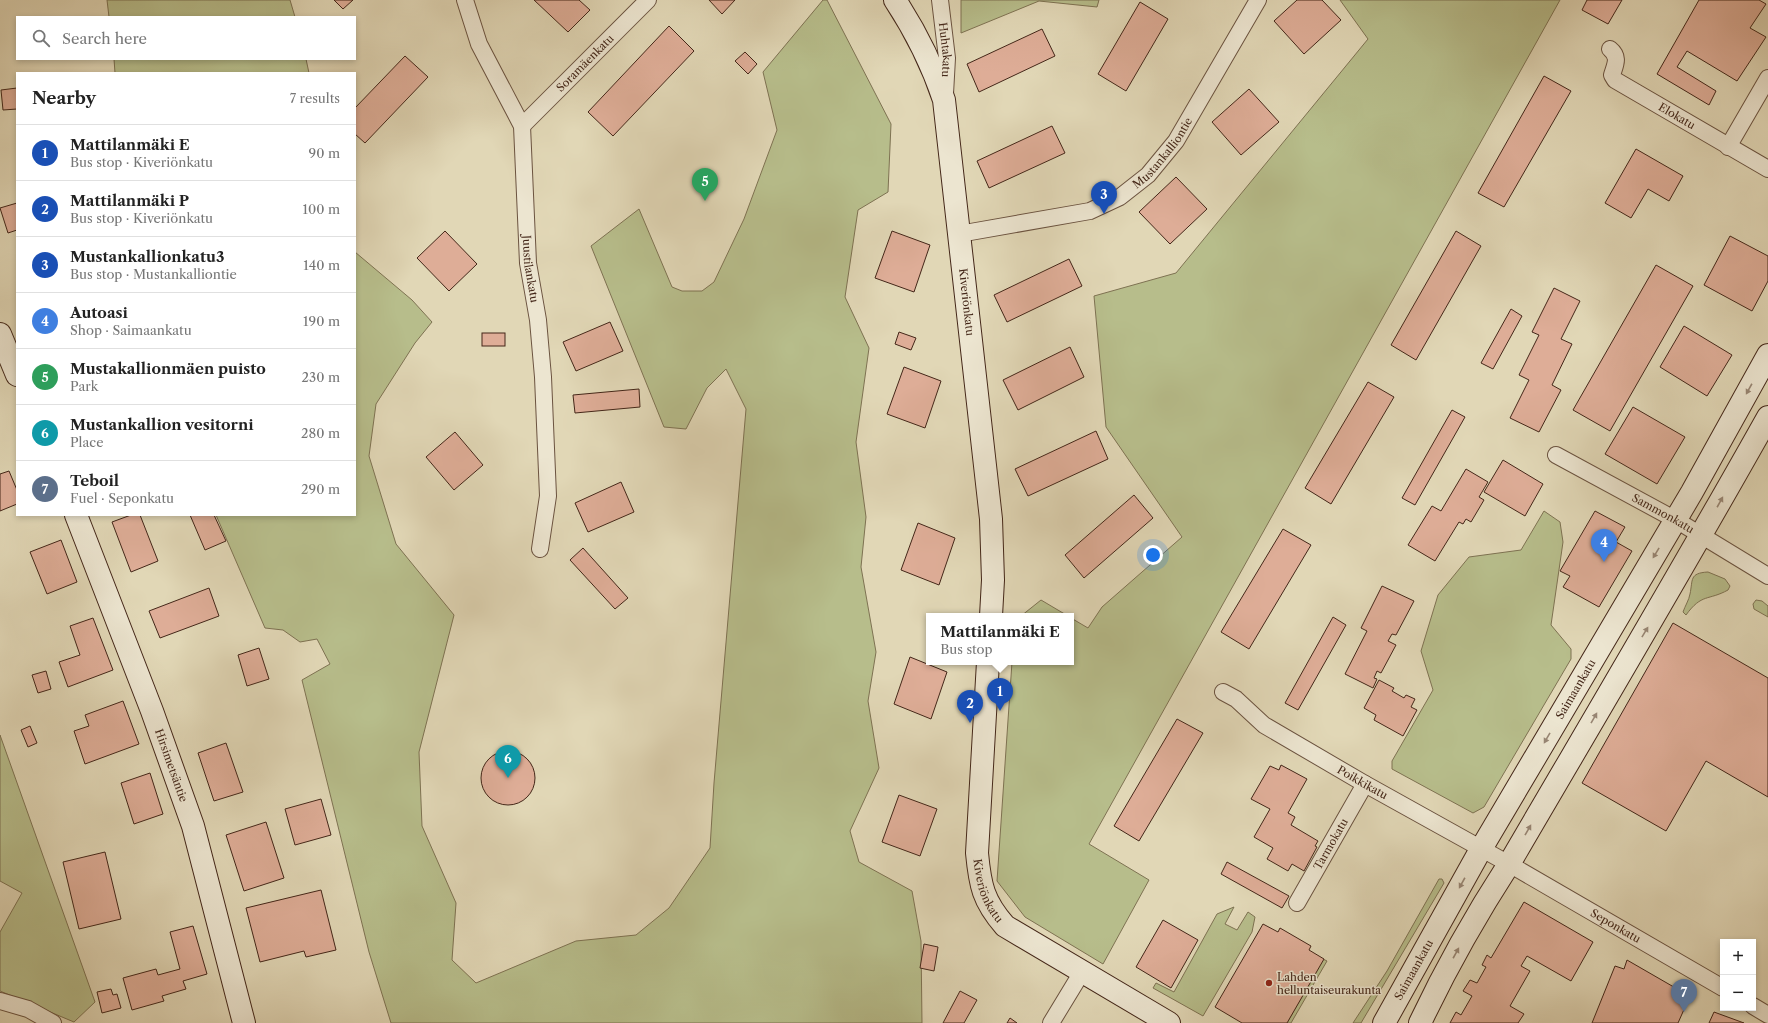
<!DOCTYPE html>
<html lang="en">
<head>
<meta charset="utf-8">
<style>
  :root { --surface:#fff; --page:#f6f6f6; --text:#222; --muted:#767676; --line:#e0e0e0; --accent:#b45309 }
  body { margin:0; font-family:"Libre Caslon Text",serif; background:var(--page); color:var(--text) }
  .controls { position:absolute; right:12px; bottom:12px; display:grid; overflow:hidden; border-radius:0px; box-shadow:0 2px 6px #0003 }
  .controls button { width:36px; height:36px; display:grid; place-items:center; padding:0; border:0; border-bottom:1px solid var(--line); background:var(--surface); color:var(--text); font:20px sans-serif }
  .you { position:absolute; left:1153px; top:555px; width:14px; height:14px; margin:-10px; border:3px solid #fff; border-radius:50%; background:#1a73e8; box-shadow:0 0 0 6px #1a73e833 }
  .badge { display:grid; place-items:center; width:26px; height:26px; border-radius:50%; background:var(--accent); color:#fff; font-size:13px; font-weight:700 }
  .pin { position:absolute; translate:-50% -33px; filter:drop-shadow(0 1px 2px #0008) }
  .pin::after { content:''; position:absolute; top:21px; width:14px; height:12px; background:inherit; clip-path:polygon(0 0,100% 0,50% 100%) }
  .popup { position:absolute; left:926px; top:613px; width:148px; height:52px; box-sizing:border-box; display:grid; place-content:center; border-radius:0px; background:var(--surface); filter:drop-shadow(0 1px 3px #0005); font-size:13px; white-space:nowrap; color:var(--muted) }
  .popup b { font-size:15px; color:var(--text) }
  .popup::after { content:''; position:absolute; left:50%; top:100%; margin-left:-8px; border:8px solid transparent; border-top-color:var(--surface) }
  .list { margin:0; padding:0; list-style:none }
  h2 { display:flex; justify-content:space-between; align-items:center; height:52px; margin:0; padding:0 16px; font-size:17px }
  h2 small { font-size:13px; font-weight:400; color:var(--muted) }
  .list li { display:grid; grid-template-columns:26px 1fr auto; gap:12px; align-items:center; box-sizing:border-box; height:56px; padding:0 16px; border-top:1px solid var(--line) }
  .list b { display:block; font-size:15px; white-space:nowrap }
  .list p { margin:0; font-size:13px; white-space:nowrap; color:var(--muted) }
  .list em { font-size:13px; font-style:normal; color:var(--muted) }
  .icon { flex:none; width:22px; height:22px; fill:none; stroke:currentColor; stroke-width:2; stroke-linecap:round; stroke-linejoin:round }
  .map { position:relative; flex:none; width:1768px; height:1023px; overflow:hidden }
  .search { position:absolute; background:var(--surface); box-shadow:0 2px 6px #0003; left:16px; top:16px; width:340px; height:44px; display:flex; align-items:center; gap:10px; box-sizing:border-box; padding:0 14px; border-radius:0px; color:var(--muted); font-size:15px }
  .panel { position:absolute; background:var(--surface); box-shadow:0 2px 6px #0003; left:16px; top:72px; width:340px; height:444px; border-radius:0px }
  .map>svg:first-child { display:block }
  .green { fill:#b7bd8b; stroke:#7e7252 }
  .building { fill:#dead97; stroke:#442719 }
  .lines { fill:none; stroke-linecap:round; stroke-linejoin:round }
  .street-casing { stroke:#6b5340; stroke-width:18 }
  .secondary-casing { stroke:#442719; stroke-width:24 }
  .street { stroke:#ece5d0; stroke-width:16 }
  .secondary { stroke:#ece5d0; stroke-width:22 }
  .oneway { fill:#988674 }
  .poi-dot { fill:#8f2418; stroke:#ece5d0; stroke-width:1.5 }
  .labels { text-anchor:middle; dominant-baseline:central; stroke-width:3; stroke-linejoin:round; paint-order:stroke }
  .street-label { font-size:11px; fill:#442719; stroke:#ece5d0 }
  .poi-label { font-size:11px; fill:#442719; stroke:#ece5d0; text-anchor:start }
</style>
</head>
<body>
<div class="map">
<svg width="1768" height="1023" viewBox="0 0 1768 1023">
  <rect width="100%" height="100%" fill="#e1d7b6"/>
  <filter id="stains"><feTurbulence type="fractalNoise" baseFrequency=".005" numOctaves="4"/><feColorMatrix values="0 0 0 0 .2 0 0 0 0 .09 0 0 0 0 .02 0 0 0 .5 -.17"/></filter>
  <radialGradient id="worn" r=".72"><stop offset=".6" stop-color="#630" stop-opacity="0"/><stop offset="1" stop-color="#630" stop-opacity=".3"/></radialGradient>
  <g class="green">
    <polygon points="107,0 290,0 295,17 109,17"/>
    <polygon points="823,0 827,0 891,124 888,192 858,210 845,297 869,348 856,442 866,517 861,567 876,652 868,701 879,768 850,831 859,862 912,891 921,941 922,1023 391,1023 369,952 302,680 330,664 317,639 300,642 283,630 265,628 216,515 355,515 355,252 412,300 432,322 415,343 376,404 369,456 396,544 454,615 419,752 422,826 456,903 452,960 476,983 576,941 636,935 669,908 710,848 714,783 746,409 726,369 707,388 686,429 664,427 591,246 639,209 672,287 682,291 702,291 714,282 744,219 777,130 763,72"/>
    <polygon points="961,0 1099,0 1097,7 1039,1 961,33"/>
    <polygon points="1340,0 1560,0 1089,844 1149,880 1103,964 1025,917 997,881 1012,662 1071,662 1071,618 1088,628 1102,607 1182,537 1106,427 1094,296 1176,273 1368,39"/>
    <polygon points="114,59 306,59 309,73 115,73"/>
    <polygon points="1544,511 1560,522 1563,542 1551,625 1571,649 1571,659 1484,807 1473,813 1392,769 1392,761 1433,690 1421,651 1438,595 1469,557 1521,550"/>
    <path d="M1708,572l17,7 5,7 -2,4c-20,11 -26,3 -42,25l-3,-3c2,-6 6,-12 7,-18 3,-14 -1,-21 18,-22z"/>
    <polygon points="1041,600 1068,616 1021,616"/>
    <polygon points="1756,600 1762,601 1768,606 1768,617 1754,609 1753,604"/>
    <polygon points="0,735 95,1002 74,1022 0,991 0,932 22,893 0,881"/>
    <polygon points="1439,879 1442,879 1444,883 1361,1023 1353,1023 1387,971"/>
    <polygon points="1234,907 1225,924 1237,930 1248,912 1255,917 1252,932 1203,1016 1153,988 1156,983 1174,992 1217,914"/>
    <polygon points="1323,959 1327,961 1291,1023 1287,1023"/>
  </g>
  <g class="building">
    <polygon points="334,0 353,0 343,9"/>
    <polygon points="534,0 579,0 590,10 568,32"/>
    <polygon points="709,0 735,0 722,14"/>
    <polygon points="1297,0 1322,0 1341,20 1304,54 1274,21"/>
    <polygon points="1587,0 1622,0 1608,24 1582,10"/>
    <polygon points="1699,0 1759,0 1766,4 1750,28 1766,37 1737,81 1687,51 1677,67 1716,91 1709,105 1657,74"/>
    <polygon points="1140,2 1168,19 1126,91 1098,74"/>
    <polygon points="669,26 694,51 613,136 588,112"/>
    <polygon points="1042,29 1055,56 979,92 967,64"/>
    <polygon points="745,52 757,64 748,74 735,61"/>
    <polygon points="405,56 428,77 365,143 355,134 355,108"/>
    <polygon points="1544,76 1571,91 1504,207 1478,193"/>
    <polygon points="17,88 17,109 3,110 1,90"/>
    <polygon points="1249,89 1279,122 1241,155 1212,122"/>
    <polygon points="1052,126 1065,153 989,188 977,161"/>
    <polygon points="1636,149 1683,176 1669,201 1648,189 1631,218 1605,203"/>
    <polygon points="1176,177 1207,209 1170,244 1139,212"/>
    <polygon points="17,203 17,230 8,233 0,208"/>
    <polygon points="445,231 477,264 449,291 417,258"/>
    <polygon points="892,231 930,245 914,292 875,278"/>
    <polygon points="1456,231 1481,246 1416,360 1391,345"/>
    <polygon points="1730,236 1768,256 1768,281 1752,311 1704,285"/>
    <polygon points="1069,259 1082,286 1007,322 994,295"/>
    <polygon points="1656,265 1693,286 1610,431 1573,410"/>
    <polygon points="1554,288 1580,301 1561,339 1572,344 1552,385 1561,390 1539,432 1510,418 1529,380 1519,375 1539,335 1532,332"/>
    <polygon points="1511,309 1522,316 1493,369 1481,363"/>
    <polygon points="610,322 623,351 576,371 563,342"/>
    <polygon points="1684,326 1732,355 1707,396 1660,367"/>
    <polygon points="899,332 916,338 911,350 895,344"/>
    <rect x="482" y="333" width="23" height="13"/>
    <polygon points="1070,347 1084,377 1018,410 1003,380"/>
    <polygon points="904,367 941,381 925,428 887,414"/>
    <polygon points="1368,382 1394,397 1331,504 1305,488"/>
    <polygon points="639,389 640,407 575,413 573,395"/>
    <polygon points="1633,407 1685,437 1657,484 1605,454"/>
    <polygon points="1452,410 1465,417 1415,505 1402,498"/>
    <polygon points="1096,431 1108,459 1028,496 1015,469"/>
    <polygon points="455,432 483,465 454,490 426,457"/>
    <polygon points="1503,460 1543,484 1525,516 1484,492"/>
    <polygon points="1466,469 1488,482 1479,497 1484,500 1471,522 1466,519 1463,524 1459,522 1435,561 1408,545 1432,506 1441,511"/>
    <polygon points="9,471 17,490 17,504 0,511 0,474"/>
    <polygon points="621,482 634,512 588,532 575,503"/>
    <polygon points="1134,495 1153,518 1084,578 1065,555"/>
    <polygon points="1595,511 1625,527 1616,542 1632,551 1599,607 1563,587 1570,576 1560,571"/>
    <polygon points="131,515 140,515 158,561 131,572 112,522"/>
    <polygon points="190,515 214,515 226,541 205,550"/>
    <polygon points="918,523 955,538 939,585 901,570"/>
    <polygon points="1283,529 1311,545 1249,649 1221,632"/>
    <polygon points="61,540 77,582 47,594 30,552"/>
    <polygon points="583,548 628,598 615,609 570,560"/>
    <polygon points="1382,586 1414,601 1396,635 1392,634 1388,641 1396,645 1381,673 1377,671 1374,678 1377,679 1373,688 1345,674 1367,631 1361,628"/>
    <polygon points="209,588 219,616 160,638 149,611"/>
    <polygon points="1333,617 1346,625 1298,710 1285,703"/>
    <polygon points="93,618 113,670 68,687 59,662 80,655 70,626"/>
    <polygon points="1673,623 1768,678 1768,797 1706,761 1666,831 1582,783"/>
    <polygon points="259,648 269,679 247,686 238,655"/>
    <polygon points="910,657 947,672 931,719 894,704"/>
    <polygon points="46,671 51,689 38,693 32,675"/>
    <polygon points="1379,680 1394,688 1392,691 1404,698 1406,695 1415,699 1411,707 1417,710 1403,736 1374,720 1376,715 1364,708"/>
    <polygon points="123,701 139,744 85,764 74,731 89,726 85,715"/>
    <polygon points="1177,719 1203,733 1139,841 1114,826"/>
    <polygon points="30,726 37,743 28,747 21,730"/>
    <polygon points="226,743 243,792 214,801 198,753"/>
    <circle cx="508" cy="778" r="27"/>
    <polygon points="1281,765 1307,779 1288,813 1295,817 1291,825 1318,841 1315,846 1317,847 1304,871 1292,864 1288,871 1267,859 1273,848 1254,837 1270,809 1251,799 1270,766 1279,770"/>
    <polygon points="150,773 163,814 134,824 121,783"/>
    <polygon points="899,795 937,809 920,856 882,842"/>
    <polygon points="321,799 331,835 295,845 285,809"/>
    <polygon points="266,822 284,878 244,891 226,835"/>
    <polygon points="105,852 121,919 79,929 63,862"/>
    <polygon points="1227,862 1289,896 1282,908 1221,874"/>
    <polygon points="321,890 336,950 306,957 304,951 260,962 246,908"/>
    <polygon points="1524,902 1593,942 1571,981 1527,956 1521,966 1530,971 1510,1006 1524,1014 1518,1023 1450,1023 1456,1012 1461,1015 1472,996 1463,991 1470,980 1477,983 1486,967 1482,965 1487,955 1491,958"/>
    <polygon points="1163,920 1198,940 1171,988 1136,967"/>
    <polygon points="1263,924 1278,932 1280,928 1311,946 1309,950 1324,959 1287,1023 1242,1023 1215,1007"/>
    <polygon points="193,926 207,974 183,981 186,989 162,996 164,1001 132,1010 123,978 156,969 158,975 180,969 170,932"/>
    <polygon points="924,944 938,947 934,971 920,968"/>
    <polygon points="1627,960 1679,990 1674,999 1686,1005 1678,1023 1592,1023 1615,966 1624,969"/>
    <polygon points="111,989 113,995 117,994 121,1008 102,1013 97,992"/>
    <polygon points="960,991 977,1000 964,1023 943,1023"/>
    <polygon points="1714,1012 1744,1023 1709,1023"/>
    <polygon points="1010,1018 1017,1023 1007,1023"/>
  </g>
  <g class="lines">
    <defs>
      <g id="street">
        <path id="s1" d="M465,0l14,44 43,82 6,137 10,57 5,57 5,119 -8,53"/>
        <path id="s2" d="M940,0l7,58 -2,36"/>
        <path id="s3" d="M1610,49c10,8 5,16 2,26l3,5 153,89"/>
        <path id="s4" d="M522,126l126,-126"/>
        <polyline points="1728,147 1768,78"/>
        <path id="s5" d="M959,234l131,-23 30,-14 28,-22 28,-34 82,-141"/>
        <path id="s6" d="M1556,455l120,65 92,56"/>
        <path id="s7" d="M1223,692l13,7 28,26 101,59 144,80 214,124"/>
        <path id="s8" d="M1297,903l68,-119"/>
        <polyline points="0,1001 28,1009 53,1023"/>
        <polyline points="1753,1006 1768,1015"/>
        <polyline points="1051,1023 1082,972"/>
      </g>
      <g id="secondary">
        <path id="s9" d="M895,0c21,32 37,64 49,100l47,419 2,61 -2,36"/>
        <polyline points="0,334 17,375"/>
        <path id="s10" d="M76,515l76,196 41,115 51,197"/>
        <path id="s11" d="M988,662l-11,191c3,32 6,48 28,73l164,97"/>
        <path id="s12" d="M1384,1023l97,-174 211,-357 76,-137"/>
        <path d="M1420,1023c26,-55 56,-108 89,-159 87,-149 175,-297 259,-447"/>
      </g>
    </defs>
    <use href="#street" class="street-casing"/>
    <use href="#secondary" class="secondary-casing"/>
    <use href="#street" class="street"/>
    <use href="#secondary" class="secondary"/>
  </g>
  <defs><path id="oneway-solid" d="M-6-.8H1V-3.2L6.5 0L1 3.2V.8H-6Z"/></defs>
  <g class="oneway">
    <use href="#oneway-solid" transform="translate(1749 389) rotate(119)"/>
    <use href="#oneway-solid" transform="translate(1720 502) rotate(-61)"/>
    <use href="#oneway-solid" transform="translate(1656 553) rotate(121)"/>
    <use href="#oneway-solid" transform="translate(1645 632) rotate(-59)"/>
    <use href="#oneway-solid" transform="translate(1594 718) rotate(-60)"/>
    <use href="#oneway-solid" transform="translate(1547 738) rotate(120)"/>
    <use href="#oneway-solid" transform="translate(1528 830) rotate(-60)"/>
    <use href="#oneway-solid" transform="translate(1462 883) rotate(119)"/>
    <use href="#oneway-solid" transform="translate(1456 953) rotate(-61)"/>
  </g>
  <circle class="poi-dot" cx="1269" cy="983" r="4"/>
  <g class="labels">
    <g class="street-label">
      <text stroke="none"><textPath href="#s2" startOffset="50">Huhtakatu</textPath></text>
      <text stroke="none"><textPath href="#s4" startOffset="89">Soramäenkatu</textPath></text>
      <text stroke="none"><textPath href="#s3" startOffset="106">Elokatu</textPath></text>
      <text stroke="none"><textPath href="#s5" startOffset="228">Mustankalliontie</textPath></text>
      <text stroke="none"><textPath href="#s1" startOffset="282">Juustilankatu</textPath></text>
      <text stroke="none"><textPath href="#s9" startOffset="315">Kiveriönkatu</textPath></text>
      <text stroke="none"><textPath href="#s6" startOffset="122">Sammonkatu</textPath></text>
      <text stroke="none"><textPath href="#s12" startOffset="385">Saimaankatu</textPath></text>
      <text stroke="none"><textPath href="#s10" startOffset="268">Hirsimetsäntie</textPath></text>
      <text stroke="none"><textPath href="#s7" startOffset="167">Poikkikatu</textPath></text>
      <text stroke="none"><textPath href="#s8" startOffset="68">Tarmokatu</textPath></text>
      <text stroke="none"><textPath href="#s11" startOffset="231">Kiveriönkatu</textPath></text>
      <text stroke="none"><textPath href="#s7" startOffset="458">Seponkatu</textPath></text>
      <text stroke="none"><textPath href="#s12" startOffset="61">Saimaankatu</textPath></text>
    </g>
    <g class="poi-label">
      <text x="1277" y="977">Lahden<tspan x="1277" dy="13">helluntaiseurakunta</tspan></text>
    </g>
  </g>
  <rect width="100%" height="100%" filter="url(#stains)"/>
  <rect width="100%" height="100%" fill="url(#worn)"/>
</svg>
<div class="controls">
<button>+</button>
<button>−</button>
</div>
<div class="you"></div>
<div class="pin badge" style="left:1000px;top:711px;background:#1a4fb4">1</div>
<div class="popup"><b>Mattilanmäki E</b>Bus stop</div>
<div class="pin badge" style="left:970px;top:723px;background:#1a4fb4">2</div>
<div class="pin badge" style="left:1104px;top:214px;background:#1a4fb4">3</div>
<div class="pin badge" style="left:1604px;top:562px;background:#3f7fe0">4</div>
<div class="pin badge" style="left:705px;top:201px;background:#2e9e5b">5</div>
<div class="pin badge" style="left:508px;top:778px;background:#0f9aa8">6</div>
<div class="pin badge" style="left:1684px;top:1012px;background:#5c6f8a">7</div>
<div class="search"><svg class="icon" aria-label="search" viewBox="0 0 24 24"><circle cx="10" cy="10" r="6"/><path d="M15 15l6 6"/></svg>Search here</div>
<section class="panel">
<h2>Nearby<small>7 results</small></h2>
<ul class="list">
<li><span class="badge" style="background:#1a4fb4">1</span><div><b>Mattilanmäki E</b><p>Bus stop · Kiveriönkatu</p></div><em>90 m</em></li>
<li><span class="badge" style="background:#1a4fb4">2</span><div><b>Mattilanmäki P</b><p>Bus stop · Kiveriönkatu</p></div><em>100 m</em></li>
<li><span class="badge" style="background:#1a4fb4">3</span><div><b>Mustankallionkatu3</b><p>Bus stop · Mustankalliontie</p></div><em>140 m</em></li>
<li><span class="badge" style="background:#3f7fe0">4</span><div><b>Autoasi</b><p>Shop · Saimaankatu</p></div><em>190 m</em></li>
<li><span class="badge" style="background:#2e9e5b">5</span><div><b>Mustakallionmäen puisto</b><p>Park</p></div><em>230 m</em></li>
<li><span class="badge" style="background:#0f9aa8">6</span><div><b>Mustankallion vesitorni</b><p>Place</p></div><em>280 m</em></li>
<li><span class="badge" style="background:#5c6f8a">7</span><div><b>Teboil</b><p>Fuel · Seponkatu</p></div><em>290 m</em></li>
</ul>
</section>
</div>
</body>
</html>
